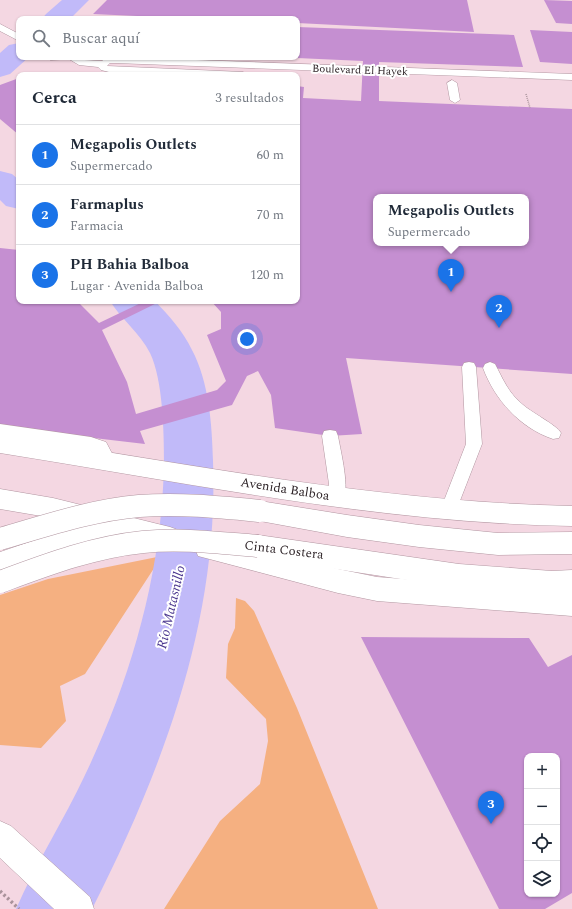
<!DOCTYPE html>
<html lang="es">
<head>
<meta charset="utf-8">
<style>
  :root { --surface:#fff; --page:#f6f6f7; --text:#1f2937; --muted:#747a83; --line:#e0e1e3; --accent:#1a73e8 }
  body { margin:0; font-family:Spectral,serif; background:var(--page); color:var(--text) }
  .controls { position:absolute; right:12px; bottom:12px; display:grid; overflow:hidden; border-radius:8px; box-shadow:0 1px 3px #0004 }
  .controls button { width:36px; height:36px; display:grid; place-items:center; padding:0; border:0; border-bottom:1px solid var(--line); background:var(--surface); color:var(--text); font:20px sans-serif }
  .you { position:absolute; left:247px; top:339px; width:14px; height:14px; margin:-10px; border:3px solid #fff; border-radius:50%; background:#1a73e8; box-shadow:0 0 0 6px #1a73e833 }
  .badge { display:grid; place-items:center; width:26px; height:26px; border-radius:50%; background:var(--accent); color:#fff; font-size:13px; font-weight:700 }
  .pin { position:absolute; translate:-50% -33px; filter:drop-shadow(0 1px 2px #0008) }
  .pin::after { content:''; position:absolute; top:21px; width:14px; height:12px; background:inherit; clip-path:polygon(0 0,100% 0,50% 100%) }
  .popup { position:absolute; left:373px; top:194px; width:156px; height:52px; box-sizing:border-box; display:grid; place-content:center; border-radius:8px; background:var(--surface); filter:drop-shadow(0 1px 3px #0005); font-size:13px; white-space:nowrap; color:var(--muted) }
  .popup b { font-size:15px; color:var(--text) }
  .popup::after { content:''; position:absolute; left:50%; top:100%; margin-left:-8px; border:8px solid transparent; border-top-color:var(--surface) }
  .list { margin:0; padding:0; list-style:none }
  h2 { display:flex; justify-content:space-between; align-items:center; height:52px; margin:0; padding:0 16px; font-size:17px }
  h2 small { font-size:13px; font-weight:400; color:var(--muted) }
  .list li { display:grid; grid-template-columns:26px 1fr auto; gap:12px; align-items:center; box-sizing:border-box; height:60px; padding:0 16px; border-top:1px solid var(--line) }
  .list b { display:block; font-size:15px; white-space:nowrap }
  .list p { margin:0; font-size:13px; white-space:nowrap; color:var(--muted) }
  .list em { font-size:13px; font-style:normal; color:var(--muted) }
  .icon { flex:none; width:22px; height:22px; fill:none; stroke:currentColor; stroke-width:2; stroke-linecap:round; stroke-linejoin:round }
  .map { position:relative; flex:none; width:572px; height:909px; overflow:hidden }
  .search { position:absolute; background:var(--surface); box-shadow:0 1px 3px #0004; left:16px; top:16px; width:284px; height:44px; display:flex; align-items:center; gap:10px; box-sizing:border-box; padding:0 14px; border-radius:8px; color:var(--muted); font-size:15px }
  .panel { position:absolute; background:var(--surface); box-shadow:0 1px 3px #0004; left:16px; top:72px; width:284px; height:232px; border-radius:8px }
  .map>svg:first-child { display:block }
  .green { fill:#f5b081 }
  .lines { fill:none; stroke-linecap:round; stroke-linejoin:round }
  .river { fill:#c1baf9; fill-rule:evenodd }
  .building { fill:#c58fd1; fill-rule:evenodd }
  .lane-casing { stroke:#b296a1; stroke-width:1 }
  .primary-casing { stroke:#b296a1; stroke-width:1 }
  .highway-casing { stroke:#b296a1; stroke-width:1 }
  .path-far1 { stroke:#a9939b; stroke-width:1.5; stroke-dasharray:1 1; stroke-linecap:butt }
  .path { stroke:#a9939b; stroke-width:3.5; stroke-dasharray:2.5 2.5; stroke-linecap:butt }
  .lane { fill:#fff; fill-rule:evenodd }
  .primary { fill:#fff; fill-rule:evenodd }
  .highway { fill:#fff; fill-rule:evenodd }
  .highway-bridge-casing { stroke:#b296a1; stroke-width:23; stroke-linecap:butt }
  .highway-bridge { stroke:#fff; stroke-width:22 }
  .labels { text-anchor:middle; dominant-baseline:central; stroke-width:4; stroke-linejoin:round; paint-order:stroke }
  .far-street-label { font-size:11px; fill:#2f2529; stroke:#fff }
  .street-label { font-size:13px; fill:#2f2529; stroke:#fff }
  .water-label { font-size:14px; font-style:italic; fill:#4a368e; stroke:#fff }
</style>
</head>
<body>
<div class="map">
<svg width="572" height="909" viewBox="0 0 572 909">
  <rect width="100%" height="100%" fill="#f4d7e2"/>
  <g class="green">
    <polygon points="162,556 85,674 60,686 66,721 41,748 0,745 0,595 48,579"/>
    <polygon points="236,598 245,601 254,611 297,708 378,909 164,909 220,821 260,784 268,741 266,719 226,678 228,644 235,628"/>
  </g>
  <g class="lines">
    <g class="river">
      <polygon points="62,0 89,0 70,19 42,19 46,14"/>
      <polygon points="19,43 19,57 29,57 10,74 0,77 0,53 9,45"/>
      <polygon points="0,171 12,174 19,180 19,209 6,206 0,200"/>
      <path d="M110,301h45c14,15 28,30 37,49 17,32 20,74 21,111 6,159 -50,308 -121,448h-76c20,-46 48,-89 69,-134 47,-98 77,-204 79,-312 0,-31 -1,-83 -14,-110 -10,-20 -29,-34 -40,-52z"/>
    </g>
  </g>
  <g class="building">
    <polygon points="107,0 467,0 474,32 297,23 297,19 203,19 93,14"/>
    <polygon points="544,0 572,1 572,24 556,23"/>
    <path d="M297,27l217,8 9,32 -144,-5v39l193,8v265l-226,-16 16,76 -32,2 -55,-8 -4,-33 -13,-24 -11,5 -15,29 -92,26 5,13 -145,-17v-179l19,2v51h58l22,22 46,-22h16l-59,29 25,52 9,32 81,-24 9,-9 -19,-46 14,-6v-17l-10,-11h86v-215l7,1 -1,11 58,3 2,-40 -66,-3zM376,197h150v46h-150z"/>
    <polygon points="530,30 572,32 572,64 540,62"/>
    <polygon points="19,78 19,135 0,119 0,85"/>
    <path d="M361,637l168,1 19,29 24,-12v238l-27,16h-46zM527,756h30v138h-30z"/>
  </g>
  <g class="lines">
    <defs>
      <g id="lane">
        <polygon points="0,24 19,34 19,41 0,31"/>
        <polygon points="46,57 78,57 84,60 102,61 104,59 115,57 572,74 572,80 115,63 110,63 107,66 243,72 248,75 180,75 109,72 101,70 98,67 79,65 69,59 51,60"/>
        <polygon points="452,80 457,83 460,100 455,103 450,100 447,83"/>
        <polygon points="469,362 474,363 476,367 482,444 456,511 454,516 448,519 442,516 440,511 466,444 462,367 464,363"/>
        <path d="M490,362l5,2c8,15 13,28 26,39 9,9 36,22 40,30l-2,5 -6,1c-33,-11 -58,-39 -70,-71l2,-4z"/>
        <polygon points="0,424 91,437 106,442 116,461 114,466 108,468 102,466 94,452 91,451 0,436"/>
        <path d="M330,430l6,1 2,5c3,17 12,52 5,67l-6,2 -6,-2 -2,-5v-14l-7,-48 2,-5z"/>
      </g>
      <g id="primary">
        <path d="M0,435c190,29 379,67 572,71v20c-193,-3 -382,-43 -572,-73z"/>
        <polygon points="0,489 53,498 170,527 178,530 182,538 178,546 170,549 124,537 47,558 0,576 0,552 47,536 83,526 53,518 0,509"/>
        <polygon points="207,537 338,569 377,577 572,592 572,616 377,601 338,593 198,556 195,548 198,540"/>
      </g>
      <g id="highway">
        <polygon points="260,501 347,515 419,525 498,533 572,532 572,554 498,555 419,547 347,537 260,521 252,518 248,511 252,504"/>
        <polygon points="258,535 459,564 552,571 572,570 572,594 552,595 459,588 258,557 249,554 246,546 249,538"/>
        <polygon points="0,821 11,826 90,897 94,909 54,909 0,858"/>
      </g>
    </defs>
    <use href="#lane" class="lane-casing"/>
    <use href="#primary" class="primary-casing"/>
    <use href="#highway" class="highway-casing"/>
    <polyline class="path-far1" points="526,94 530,108"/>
    <polyline class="path" points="0,891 19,909"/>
    <use href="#lane" class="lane"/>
    <use href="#primary" class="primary"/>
    <use href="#highway" class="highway"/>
    <defs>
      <g id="highway-bridge">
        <path d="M0,539c45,-13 92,-29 139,-33 41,-3 80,1 121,5"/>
        <path d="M0,582c46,-17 93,-35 143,-40 38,-4 77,1 115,4"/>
      </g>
    </defs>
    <use href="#highway-bridge" class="highway-bridge-casing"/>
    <use href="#highway-bridge" class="highway-bridge"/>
  </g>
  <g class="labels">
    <g class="far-street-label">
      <text transform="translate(360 70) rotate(2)">Boulevard El Hayek</text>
    </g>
    <g class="street-label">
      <text transform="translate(285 489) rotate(9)">Avenida Balboa</text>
      <text transform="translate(284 550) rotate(7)">Cinta Costera</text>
    </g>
    <g class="water-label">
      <text transform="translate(171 607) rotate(-77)">Río Matasnillo</text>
    </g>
  </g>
</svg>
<div class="controls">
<button>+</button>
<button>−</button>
<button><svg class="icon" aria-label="locate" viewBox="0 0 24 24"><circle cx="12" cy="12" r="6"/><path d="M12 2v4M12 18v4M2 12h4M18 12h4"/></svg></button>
<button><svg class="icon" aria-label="layers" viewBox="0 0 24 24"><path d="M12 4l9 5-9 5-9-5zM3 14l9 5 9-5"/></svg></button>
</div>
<div class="you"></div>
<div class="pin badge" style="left:451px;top:292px">1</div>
<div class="popup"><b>Megapolis Outlets</b>Supermercado</div>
<div class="pin badge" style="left:499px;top:328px">2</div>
<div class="pin badge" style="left:491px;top:824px">3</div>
<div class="search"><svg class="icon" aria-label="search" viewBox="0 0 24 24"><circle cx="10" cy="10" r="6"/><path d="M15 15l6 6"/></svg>Buscar aquí</div>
<section class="panel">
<h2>Cerca<small>3 resultados</small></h2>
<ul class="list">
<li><span class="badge">1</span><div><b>Megapolis Outlets</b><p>Supermercado</p></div><em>60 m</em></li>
<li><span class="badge">2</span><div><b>Farmaplus</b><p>Farmacia</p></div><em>70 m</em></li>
<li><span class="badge">3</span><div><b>PH Bahia Balboa</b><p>Lugar · Avenida Balboa</p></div><em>120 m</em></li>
</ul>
</section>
</div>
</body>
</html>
